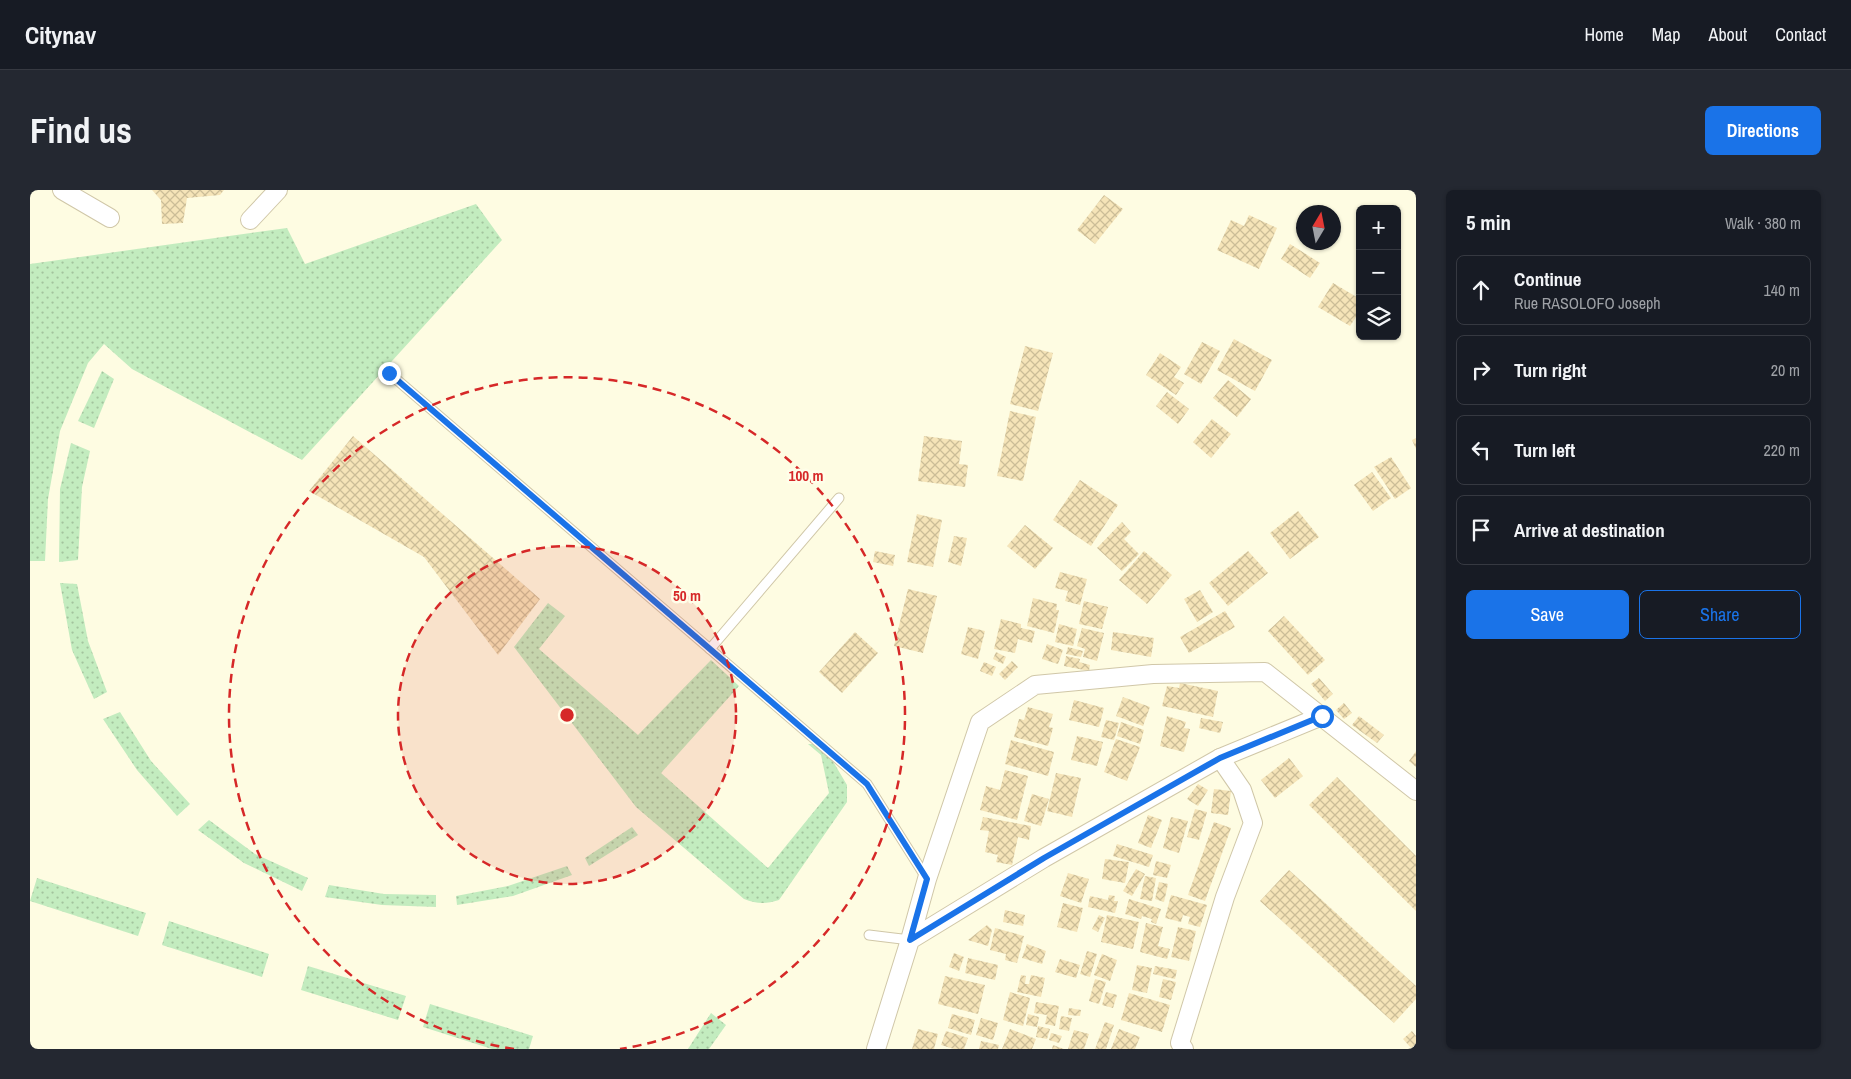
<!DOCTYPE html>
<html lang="en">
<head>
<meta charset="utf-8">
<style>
  :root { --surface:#171b24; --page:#242831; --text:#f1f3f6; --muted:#9ea1a6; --line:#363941; --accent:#1a73e8 }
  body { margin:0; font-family:"Archivo Narrow",sans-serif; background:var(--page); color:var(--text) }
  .controls { position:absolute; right:15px; top:15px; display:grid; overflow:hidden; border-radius:8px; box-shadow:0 1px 4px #0004 }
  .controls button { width:45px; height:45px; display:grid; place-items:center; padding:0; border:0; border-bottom:1px solid var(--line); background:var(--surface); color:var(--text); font:25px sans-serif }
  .compass { position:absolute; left:1266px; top:15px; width:45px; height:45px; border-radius:50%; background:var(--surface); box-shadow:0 1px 4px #0004; rotate:10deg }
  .stop { position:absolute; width:15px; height:15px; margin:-11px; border:4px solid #1a73e8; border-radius:50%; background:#fff }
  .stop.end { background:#1a73e8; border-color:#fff; box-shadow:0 1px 5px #0008 }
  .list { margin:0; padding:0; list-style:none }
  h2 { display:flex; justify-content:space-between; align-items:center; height:65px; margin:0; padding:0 20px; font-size:21px }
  h2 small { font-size:16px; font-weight:400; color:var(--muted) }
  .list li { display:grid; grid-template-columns:32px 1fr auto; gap:15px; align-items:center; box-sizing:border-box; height:70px; margin:0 10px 10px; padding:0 10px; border:1px solid var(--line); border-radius:8px }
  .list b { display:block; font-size:19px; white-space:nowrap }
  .list p { margin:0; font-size:16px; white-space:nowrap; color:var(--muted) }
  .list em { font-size:16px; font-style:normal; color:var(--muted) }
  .actions { display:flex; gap:10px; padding:15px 20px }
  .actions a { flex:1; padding:11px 0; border:1px solid var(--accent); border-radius:8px; text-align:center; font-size:18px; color:var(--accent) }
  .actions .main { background:var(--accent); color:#fff }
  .icon { flex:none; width:28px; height:28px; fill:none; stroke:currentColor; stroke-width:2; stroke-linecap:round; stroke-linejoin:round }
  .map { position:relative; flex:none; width:1386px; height:859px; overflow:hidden; border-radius:8px }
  header { display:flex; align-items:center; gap:30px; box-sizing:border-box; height:70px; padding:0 25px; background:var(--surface); border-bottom:1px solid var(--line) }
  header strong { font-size:24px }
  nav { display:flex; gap:28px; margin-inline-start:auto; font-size:18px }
  .intro { display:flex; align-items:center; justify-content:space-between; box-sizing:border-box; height:120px; padding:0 30px }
  h1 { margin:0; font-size:35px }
  .button { padding:12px 22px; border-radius:8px; background:var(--accent); color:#fff; font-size:18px; font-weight:700 }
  main { display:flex; gap:30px; padding:0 30px }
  aside { flex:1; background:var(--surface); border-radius:8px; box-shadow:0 1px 4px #0004 }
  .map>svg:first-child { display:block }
  .grass { fill:url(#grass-dots) }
  .building { fill:url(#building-cross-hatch) }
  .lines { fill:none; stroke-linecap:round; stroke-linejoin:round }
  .service-casing { stroke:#d0c7a8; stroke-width:11 }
  .minor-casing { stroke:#d0c7a8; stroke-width:20 }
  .service { stroke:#fff; stroke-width:9 }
  .minor { stroke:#fff; stroke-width:18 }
  .route { stroke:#1a73e8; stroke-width:6 }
  .ring { fill:none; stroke:#d62828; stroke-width:2.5; stroke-dasharray:9 6 }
  .centre { fill:#d62828; stroke:#fffee9; stroke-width:2.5 }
  .ring-label { font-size:15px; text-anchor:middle; font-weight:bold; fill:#d62828; stroke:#fffee9; stroke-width:5; stroke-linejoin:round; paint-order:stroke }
</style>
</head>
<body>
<header>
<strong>Citynav</strong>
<nav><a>Home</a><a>Map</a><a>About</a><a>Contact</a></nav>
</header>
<div class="intro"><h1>Find us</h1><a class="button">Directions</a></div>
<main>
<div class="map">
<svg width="1386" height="859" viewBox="0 0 1386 859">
  <defs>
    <pattern id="grass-dots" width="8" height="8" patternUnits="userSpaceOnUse" patternTransform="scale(1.25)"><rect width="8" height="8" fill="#c3ecbf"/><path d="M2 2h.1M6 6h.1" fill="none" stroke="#a3c39d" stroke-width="1.8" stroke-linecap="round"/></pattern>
    <pattern id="building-cross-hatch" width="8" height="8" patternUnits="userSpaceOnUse" patternTransform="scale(1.25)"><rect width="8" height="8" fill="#f5e4b8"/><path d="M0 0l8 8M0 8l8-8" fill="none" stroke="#cbbd97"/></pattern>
  </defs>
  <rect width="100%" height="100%" fill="#fefce2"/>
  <g class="grass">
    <polygon points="446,14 472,50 272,270 102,179 74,154 58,173 30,241 18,309 15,371 0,371 0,74 257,38 275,74"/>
    <polygon points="72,181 84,189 64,238 48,231"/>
    <polygon points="41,253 60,261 52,297 48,370 29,372 30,299"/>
    <polygon points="30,393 47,394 58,451 77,502 64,509 42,460"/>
    <path d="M518,413l17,13 -26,33 99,86 73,-75 28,26 -78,87 107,95 61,-75 -8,-38 -13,-11h6l17,14 16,27v17l-68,98c-13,4 -22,4 -35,-1l-108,-92 -122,-160z"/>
    <polygon points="90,522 121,571 160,614 147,626 107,580 73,529"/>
    <polygon points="179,630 225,664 278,688 272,701 214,673 168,640"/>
    <polygon points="602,637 608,645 559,676 555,668"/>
    <polygon points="537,676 542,685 483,706 427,715 426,706 478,696"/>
    <polygon points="7,688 116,723 108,746 0,711"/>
    <polygon points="299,695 354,704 406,705 406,717 352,715 295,707"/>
    <polygon points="139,731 239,764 232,787 132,755"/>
    <polygon points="278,776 376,806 368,830 271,800"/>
    <polygon points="400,814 503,846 499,859 462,859 393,837"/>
    <polygon points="681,823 696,835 679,859 658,859"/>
  </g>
  <g class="building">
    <polygon points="122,0 194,0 190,5 157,8 153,33 132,34 131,10"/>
    <polygon points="1074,5 1093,19 1065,54 1047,40"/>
    <polygon points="1219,25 1247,38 1229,79 1187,60 1201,30 1214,36"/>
    <polygon points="1260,54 1290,73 1280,88 1251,69"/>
    <polygon points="1303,93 1330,109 1330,121 1320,136 1288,117"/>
    <polygon points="1204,149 1242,170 1225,201 1187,180"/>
    <polygon points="1172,152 1190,161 1171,194 1154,184"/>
    <polygon points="995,156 1023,163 1008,221 980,214"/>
    <polygon points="1130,163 1151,177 1144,187 1154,193 1146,205 1116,185"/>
    <polygon points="1198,190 1221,209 1207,227 1183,208"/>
    <polygon points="1137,202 1159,219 1148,234 1126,216"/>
    <polygon points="980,221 1006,227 993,291 967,286"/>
    <polygon points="1182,229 1201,244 1181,268 1163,252"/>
    <polygon points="323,246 510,409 468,465 394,367 279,301"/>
    <polygon points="894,246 932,251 929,274 938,275 935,297 888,291"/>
    <polygon points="1386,248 1386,259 1382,250"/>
    <polygon points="1361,267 1381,298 1365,309 1344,277"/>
    <polygon points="1342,282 1361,308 1343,321 1324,295"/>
    <polygon points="1050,290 1088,315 1061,356 1023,330"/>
    <polygon points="1268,321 1289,347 1260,369 1240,343"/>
    <polygon points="887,324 912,330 903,377 877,372"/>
    <polygon points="1092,332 1101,342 1094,349 1109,364 1092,381 1067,358"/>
    <polygon points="995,335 1023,358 1005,379 977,356"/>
    <polygon points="924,346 937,348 931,376 918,372"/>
    <polygon points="845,361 865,365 863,376 843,372"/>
    <polygon points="1114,361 1142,385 1117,414 1089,390"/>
    <polygon points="1218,361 1238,383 1198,416 1179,393"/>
    <polygon points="1030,382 1057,389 1050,415 1035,411 1038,401 1025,398"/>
    <polygon points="878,399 907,406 893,463 864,456"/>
    <polygon points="1170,400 1183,422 1167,432 1154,409"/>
    <polygon points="1003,408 1027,414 1026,420 1029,420 1024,443 997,436"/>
    <polygon points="1054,411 1078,417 1072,439 1049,434"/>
    <polygon points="1195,421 1205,437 1159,463 1150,447"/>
    <polygon points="1254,426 1295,470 1278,485 1238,441"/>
    <polygon points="971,429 991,434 991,438 1005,441 1002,453 988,449 985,463 964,459"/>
    <polygon points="1029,434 1047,439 1043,456 1025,452"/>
    <polygon points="938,437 955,441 948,469 931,464"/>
    <polygon points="1052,438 1074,443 1067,471 1053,467 1055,459 1047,456"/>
    <polygon points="825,442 848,463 812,503 789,482"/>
    <polygon points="1083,442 1124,448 1121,467 1081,460"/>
    <polygon points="1017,454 1033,460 1028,474 1012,469"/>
    <polygon points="1038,457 1053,461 1051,467 1036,464"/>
    <polygon points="966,462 976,467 973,474 963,469"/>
    <polygon points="1036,466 1050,469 1049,472 1060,475 1059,481 1034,476"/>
    <polygon points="982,471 988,477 975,490 969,484"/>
    <polygon points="954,472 966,477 962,486 950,481"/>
    <polygon points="1289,488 1303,504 1295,511 1281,494"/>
    <polygon points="1150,493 1188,501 1183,527 1132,516 1137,496 1149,498"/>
    <polygon points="1093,507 1120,517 1113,536 1086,526"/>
    <polygon points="1044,510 1074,518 1069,537 1039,530"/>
    <polygon points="1314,513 1322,523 1314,529 1306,520"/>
    <polygon points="998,517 1023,524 1019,537 1023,538 1018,556 984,547 989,529 994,530"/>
    <polygon points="1137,526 1156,532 1154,538 1160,539 1154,562 1130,556"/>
    <polygon points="1329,526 1354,545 1347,553 1322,535"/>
    <polygon points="1171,528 1193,532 1190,543 1169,538"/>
    <polygon points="1076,530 1089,533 1084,550 1071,547"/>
    <polygon points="1091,532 1114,540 1110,554 1087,546"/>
    <polygon points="1047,546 1073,552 1067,576 1041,570"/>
    <polygon points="1086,549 1110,557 1097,591 1074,582"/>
    <polygon points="981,550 1024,562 1018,586 975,574"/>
    <polygon points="1386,561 1386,577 1379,571"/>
    <polygon points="1259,568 1273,586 1245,608 1231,590"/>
    <polygon points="975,580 998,586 987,630 950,620 956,596 970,600"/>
    <polygon points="1026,583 1051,588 1042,627 1017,621"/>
    <polygon points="1307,587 1386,666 1386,721 1279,615"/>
    <polygon points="1168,594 1178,600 1168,616 1157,609"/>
    <polygon points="1184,599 1201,601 1198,625 1181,623"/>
    <polygon points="1002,604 1019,609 1011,636 994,631"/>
    <polygon points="1165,619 1177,622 1169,650 1157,647"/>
    <polygon points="1118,625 1132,630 1121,658 1108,653"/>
    <polygon points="953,627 1001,636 999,650 988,647 982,675 966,672 968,665 955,662 959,641 950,640"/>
    <polygon points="1141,627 1158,631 1149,663 1133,658"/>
    <polygon points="1184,632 1201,638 1175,711 1158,705"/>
    <polygon points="1087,654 1123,665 1119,677 1083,666"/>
    <polygon points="1075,669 1099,672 1095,693 1072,689"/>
    <polygon points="1126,671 1141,675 1137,688 1123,685"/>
    <polygon points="1106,679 1115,684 1102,706 1093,701"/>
    <polygon points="1259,680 1386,796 1386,809 1364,833 1230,711"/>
    <polygon points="1038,683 1059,689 1051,713 1030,706"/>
    <polygon points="1115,686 1126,688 1122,711 1110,709"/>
    <polygon points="1129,692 1138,694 1134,712 1125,709"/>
    <polygon points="1079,705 1085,706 1084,711 1088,711 1085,723 1058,717 1060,706 1078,710"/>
    <polygon points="1141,705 1177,715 1170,737 1158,734 1160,727 1153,725 1151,732 1135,728"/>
    <polygon points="1099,709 1131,719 1126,734 1121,732 1122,729 1112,726 1111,729 1095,724"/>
    <polygon points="1033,713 1053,718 1047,742 1027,737"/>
    <polygon points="975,720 995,725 993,736 973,732"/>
    <polygon points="1069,725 1075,728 1068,742 1062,739"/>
    <polygon points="1077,725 1109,732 1103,759 1071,752"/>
    <polygon points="1116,733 1133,737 1128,756 1140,759 1137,769 1110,762"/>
    <polygon points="957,735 962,740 958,756 938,750"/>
    <polygon points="1148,737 1166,741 1159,771 1141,767"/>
    <polygon points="965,738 994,746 987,773 975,770 976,764 960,760"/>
    <polygon points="997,754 1016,761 1012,774 992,768"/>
    <polygon points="1057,761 1067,764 1060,787 1050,784"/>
    <polygon points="924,763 934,767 929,781 919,777"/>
    <polygon points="1072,764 1087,770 1080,791 1064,785"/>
    <polygon points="938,768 968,775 965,790 935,783"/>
    <polygon points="1030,769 1050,775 1046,788 1025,782"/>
    <polygon points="1107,775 1122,778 1117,803 1102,800"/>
    <polygon points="1125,776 1147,780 1145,789 1123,784"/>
    <polygon points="991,785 996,786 995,794 999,794 1001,785 1015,788 1011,807 987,802"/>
    <polygon points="915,786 955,795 948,824 908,814"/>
    <polygon points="1065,789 1076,792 1069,814 1059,811"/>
    <polygon points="1133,789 1146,792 1141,810 1129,807"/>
    <polygon points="980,802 1000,808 993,836 973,830"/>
    <polygon points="1076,802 1087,805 1083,818 1072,815"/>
    <polygon points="1099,803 1140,815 1132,842 1091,830"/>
    <polygon points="1006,812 1029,816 1025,836 1015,834 1017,825 1004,823"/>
    <polygon points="1039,818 1051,820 1050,826 1038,825"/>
    <polygon points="922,824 945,830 941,845 918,838"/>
    <polygon points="998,824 1009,827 1007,837 996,835"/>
    <polygon points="1031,826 1042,828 1039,841 1029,839"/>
    <polygon points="951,828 968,833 963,850 946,845"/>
    <polygon points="1075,832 1084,835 1076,859 1065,859"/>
    <polygon points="1008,836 1020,839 1017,849 1006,847"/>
    <polygon points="888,839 908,844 904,859 882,859"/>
    <polygon points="980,839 1006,849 1002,859 972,859"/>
    <polygon points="1089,839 1110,847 1105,859 1081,859"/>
    <polygon points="1044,840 1059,844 1054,859 1038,859"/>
    <polygon points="916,841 938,848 934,859 924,859 911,855"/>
    <polygon points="1382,841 1386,846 1386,854 1381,858 1373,849"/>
    <polygon points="1021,843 1032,846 1029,853 1019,850"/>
    <polygon points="951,851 969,855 968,859 949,859"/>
    <polygon points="1023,855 1034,859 1022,859"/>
  </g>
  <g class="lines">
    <defs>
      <g id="service">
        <polyline points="359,183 837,594 897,689"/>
        <polyline points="680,459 809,308"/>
        <polyline points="839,745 880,750"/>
      </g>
      <g id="minor">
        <polyline points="32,0 80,28"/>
        <polyline points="220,30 248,0"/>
        <polyline points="880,750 897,689 950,532 1005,495 1123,484 1235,482 1386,601"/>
        <polyline points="846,859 880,750 1014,668 1190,568 1292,526"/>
        <polyline points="1154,859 1150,853 1195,707 1223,633 1212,600 1190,568"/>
      </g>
    </defs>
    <use href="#service" class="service-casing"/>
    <use href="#minor" class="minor-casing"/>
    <use href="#service" class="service"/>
    <use href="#minor" class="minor"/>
  </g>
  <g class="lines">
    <polyline class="route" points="359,183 837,594 897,689 880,750 1014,668 1190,568 1292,526"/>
  </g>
  <circle cx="537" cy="525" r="169" fill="#d62828" fill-opacity=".12"/>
  <g class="ring">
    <circle cx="537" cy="525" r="169"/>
    <path d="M484 859A338 338 0 1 1 590 859"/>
  </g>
  <circle cx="537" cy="525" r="8" class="centre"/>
  <g class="ring-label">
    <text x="776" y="291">100 m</text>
    <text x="657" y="411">50 m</text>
  </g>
</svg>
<div class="controls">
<button>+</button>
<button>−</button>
<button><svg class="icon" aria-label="layers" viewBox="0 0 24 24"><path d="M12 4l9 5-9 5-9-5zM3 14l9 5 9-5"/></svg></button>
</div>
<svg class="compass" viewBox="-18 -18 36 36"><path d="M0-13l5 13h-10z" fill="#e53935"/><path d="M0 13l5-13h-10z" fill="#9ea1a6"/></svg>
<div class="stop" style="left:1292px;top:526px"></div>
<div class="stop end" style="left:359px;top:183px"></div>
</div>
<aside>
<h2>5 min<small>Walk · 380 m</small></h2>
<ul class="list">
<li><svg class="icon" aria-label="ahead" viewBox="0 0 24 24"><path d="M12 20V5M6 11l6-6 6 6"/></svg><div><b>Continue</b><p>Rue RASOLOFO Joseph</p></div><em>140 m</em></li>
<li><svg class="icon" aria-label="right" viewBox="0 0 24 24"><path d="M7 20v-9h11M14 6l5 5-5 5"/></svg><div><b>Turn right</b></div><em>20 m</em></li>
<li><svg class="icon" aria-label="left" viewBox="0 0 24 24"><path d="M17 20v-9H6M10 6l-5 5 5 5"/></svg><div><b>Turn left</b></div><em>220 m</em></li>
<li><svg class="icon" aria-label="arrive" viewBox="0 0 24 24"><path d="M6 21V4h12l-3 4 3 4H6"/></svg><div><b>Arrive at destination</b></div></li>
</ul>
<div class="actions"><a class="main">Save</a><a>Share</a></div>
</aside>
</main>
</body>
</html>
